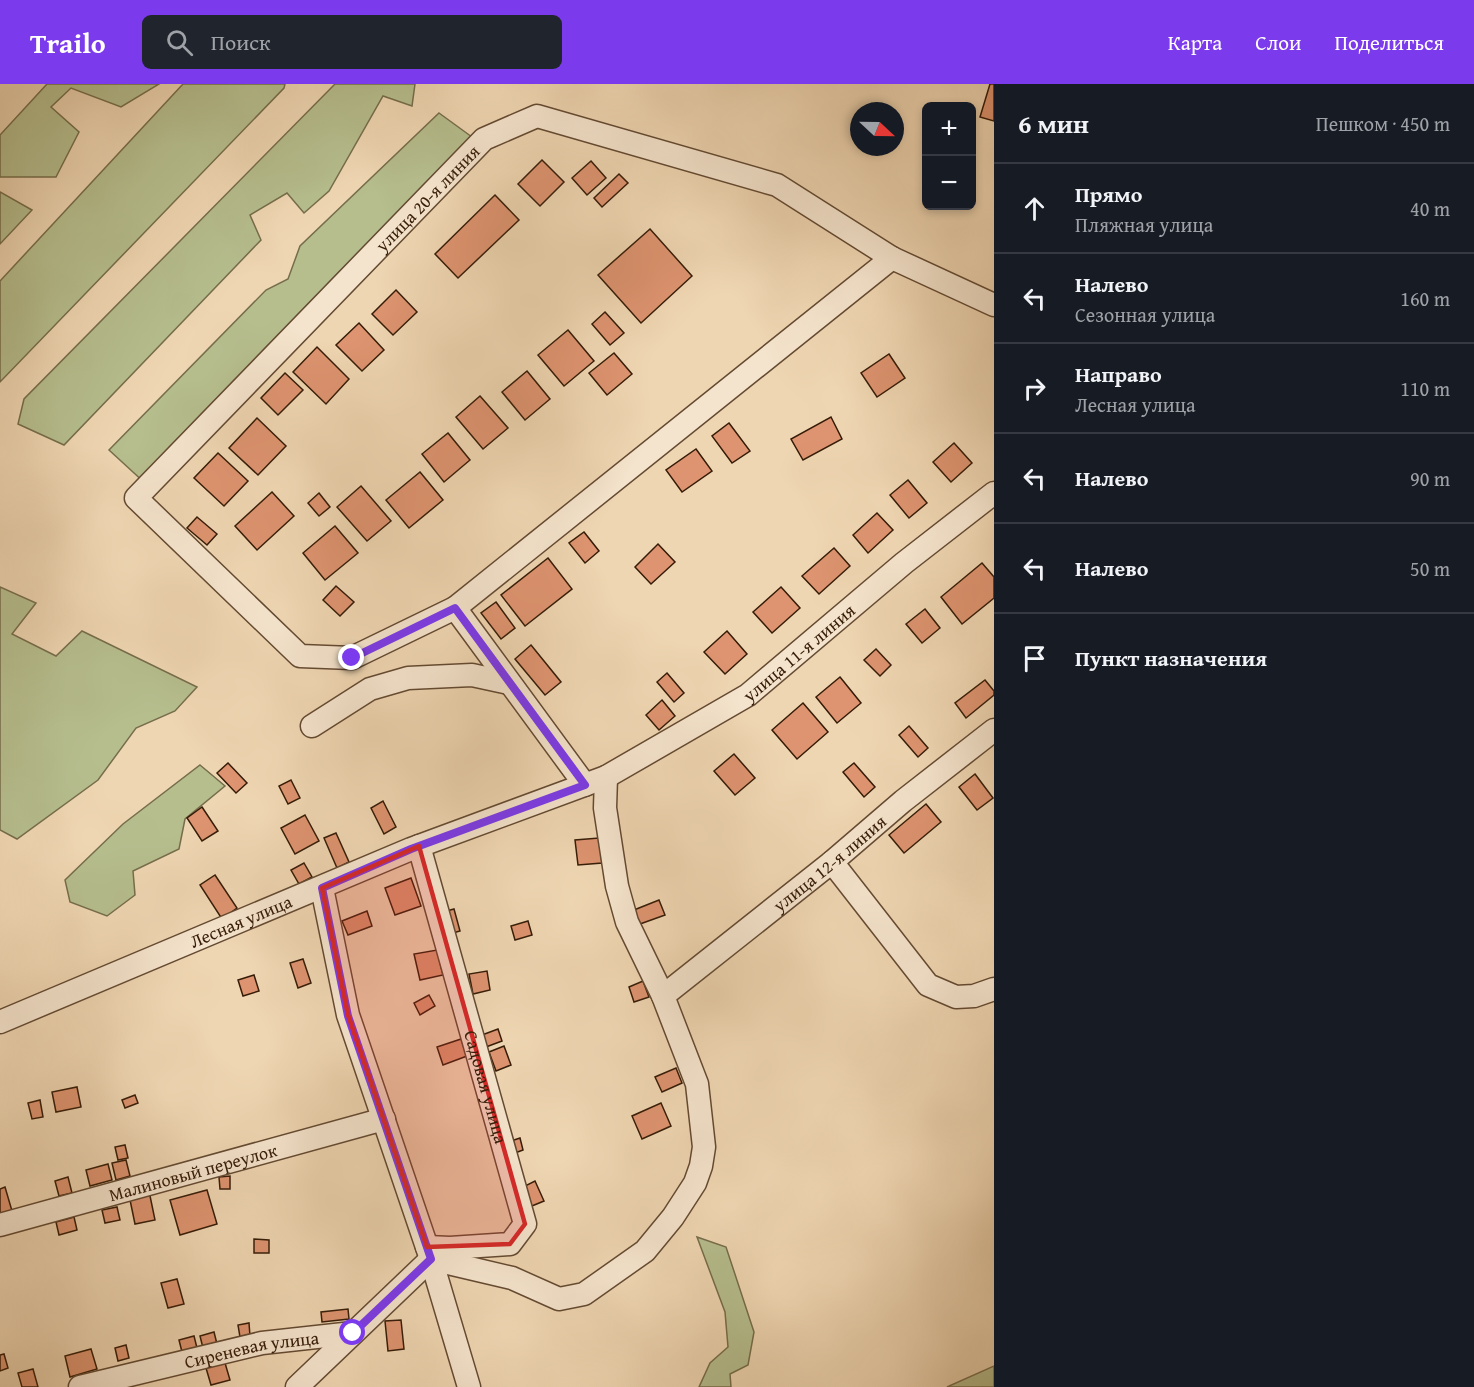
<!DOCTYPE html>
<html lang="ru">
<head>
<meta charset="utf-8">
<style>
  :root { --surface:#171b24; --page:#20242c; --text:#f1f3f6; --muted:#9ea1a6; --line:#363941; --accent:#7c3aed }
  body { margin:0; font-family:"Gentium Book Plus",serif; background:var(--page); color:var(--text) }
  .controls { position:absolute; right:18px; top:18px; display:grid; overflow:hidden; border-radius:9px; box-shadow:0 3px 9px #0003 }
  .controls button { width:54px; height:54px; display:grid; place-items:center; padding:0; border:0; border-bottom:2px solid var(--line); background:var(--surface); color:var(--text); font:30px sans-serif }
  .compass { position:absolute; left:850px; top:18px; width:54px; height:54px; border-radius:50%; background:var(--surface); box-shadow:0 3px 9px #0003; rotate:112deg }
  .stop { position:absolute; width:18px; height:18px; margin:-14px; border:4px solid #7c3aed; border-radius:50%; background:#fff }
  .stop.end { background:#7c3aed; border-color:#fff; box-shadow:0 2px 6px #0008 }
  .list { margin:0; padding:0; list-style:none }
  h2 { display:flex; justify-content:space-between; align-items:center; height:78px; margin:0; padding:0 24px; font-size:26px }
  h2 small { font-size:20px; font-weight:400; color:var(--muted) }
  .list li { display:grid; grid-template-columns:39px 1fr auto; gap:18px; align-items:center; box-sizing:border-box; height:90px; padding:0 24px; border-top:2px solid var(--line) }
  .list b { display:block; font-size:22px; white-space:nowrap }
  .list p { margin:0; font-size:20px; white-space:nowrap; color:var(--muted) }
  .list em { font-size:20px; font-style:normal; color:var(--muted) }
  .icon { flex:none; width:33px; height:33px; fill:none; stroke:currentColor; stroke-width:2; stroke-linecap:round; stroke-linejoin:round }
  .map { position:relative; flex:none; width:994px; height:1303px; overflow:hidden }
  header { display:flex; align-items:center; gap:36px; box-sizing:border-box; height:84px; padding:0 30px; background:var(--accent); color:#fff }
  header strong { font-size:28px }
  nav { display:flex; gap:33px; margin-inline-start:auto; font-size:21px }
  .search { width:420px; height:54px; background:var(--page); display:flex; align-items:center; gap:15px; box-sizing:border-box; padding:0 21px; border-radius:9px; color:var(--muted); font-size:22px }
  main { display:flex }
  aside { flex:1; background:var(--surface) }
  .map>svg:first-child { display:block }
  .green { fill:#b6be8e; stroke:#766d4b; stroke-width:1.5 }
  .building { fill:#de9470; stroke:#361c08; stroke-width:1.5 }
  .lines { fill:none; stroke-linecap:round; stroke-linejoin:round }
  .minor-casing { stroke:#644a32; stroke-width:25 }
  .minor { stroke:#f5e4cd; stroke-width:22 }
  .route { stroke:#7c3aed; stroke-width:8 }
  .marked { fill:#d62828; fill-opacity:0.2; stroke:#d62828; stroke-width:4.5; stroke-linejoin:round }
  .labels { text-anchor:middle; dominant-baseline:central; stroke-width:5; stroke-linejoin:round; paint-order:stroke }
  .street-label { font-size:18px; fill:#361c08; stroke:#f5e4cd }
</style>
</head>
<body>
<header>
<strong>Trailo</strong>
<div class="search"><svg class="icon" aria-label="search" viewBox="0 0 24 24"><circle cx="10" cy="10" r="6"/><path d="M15 15l6 6"/></svg>Поиск</div>
<nav><a>Карта</a><a>Слои</a><a>Поделиться</a></nav>
</header>
<main>
<div class="map">
<svg width="994" height="1303" viewBox="0 0 994 1303">
  <rect width="100%" height="100%" fill="#efd6b2"/>
  <filter id="stains"><feTurbulence type="fractalNoise" baseFrequency=".00333" numOctaves="4"/><feColorMatrix values="0 0 0 0 .2 0 0 0 0 .09 0 0 0 0 .02 0 0 0 .5 -.17"/></filter>
  <radialGradient id="worn" r=".72"><stop offset=".6" stop-color="#630" stop-opacity="0"/><stop offset="1" stop-color="#630" stop-opacity=".3"/></radialGradient>
  <g class="green">
    <polygon points="47,0 159,0 121,23 71,4 51,23 79,48 56,93 0,93 0,51"/>
    <polygon points="183,0 285,0 284,4 0,298 0,197"/>
    <polygon points="335,0 415,0 412,22 383,12 329,107 304,129 287,109 250,131 261,156 64,361 18,340 24,315"/>
    <polygon points="439,29 483,61 146,400 109,366 266,206 288,195 300,162"/>
    <polygon points="0,108 32,126 0,160"/>
    <polygon points="0,503 36,519 12,550 56,572 82,547 197,603 175,627 136,644 98,696 17,755 0,746"/>
    <polygon points="200,681 225,702 185,735 179,765 133,787 135,811 107,832 70,818 65,796 123,740"/>
    <polygon points="697,1153 726,1163 754,1248 748,1281 730,1290 731,1303 699,1303 710,1279 728,1263 725,1228"/>
    <polygon points="994,1282 994,1303 947,1303"/>
  </g>
  <g class="building">
    <polygon points="990,0 994,0 994,37 980,33"/>
    <polygon points="542,76 564,98 540,122 518,100"/>
    <polygon points="591,77 606,94 587,111 572,94"/>
    <polygon points="619,90 628,99 602,123 594,114"/>
    <polygon points="495,111 519,136 458,194 435,170"/>
    <polygon points="650,145 692,192 641,239 598,191"/>
    <polygon points="396,206 417,228 393,251 372,230"/>
    <polygon points="605,228 624,249 610,261 592,240"/>
    <polygon points="359,239 384,266 362,287 336,261"/>
    <polygon points="568,246 594,277 564,302 538,271"/>
    <polygon points="317,263 349,295 326,320 293,288"/>
    <polygon points="614,269 632,290 607,311 589,289"/>
    <polygon points="889,270 905,294 877,313 861,289"/>
    <polygon points="527,287 550,315 525,336 502,308"/>
    <polygon points="285,289 303,306 278,331 261,314"/>
    <polygon points="480,312 508,344 483,365 456,333"/>
    <polygon points="831,333 842,355 803,376 791,355"/>
    <polygon points="257,334 286,362 258,391 229,364"/>
    <polygon points="729,339 750,367 732,379 712,352"/>
    <polygon points="448,349 470,376 444,398 422,370"/>
    <polygon points="954,359 972,379 951,398 933,378"/>
    <polygon points="696,365 712,387 682,408 666,386"/>
    <polygon points="218,369 248,397 224,422 194,394"/>
    <polygon points="420,388 443,416 409,444 386,416"/>
    <polygon points="908,396 927,419 909,434 890,411"/>
    <polygon points="361,402 391,437 367,457 337,423"/>
    <polygon points="272,408 294,432 257,466 235,442"/>
    <polygon points="319,409 330,423 319,432 308,419"/>
    <polygon points="877,429 893,446 868,469 853,451"/>
    <polygon points="197,433 217,450 207,461 187,444"/>
    <polygon points="335,442 358,469 325,496 303,469"/>
    <polygon points="584,448 599,467 585,479 569,459"/>
    <polygon points="658,460 675,478 651,500 635,483"/>
    <polygon points="834,464 850,482 819,510 802,492"/>
    <polygon points="548,474 572,505 525,542 501,511"/>
    <polygon points="982,479 994,493 994,514 962,540 941,513"/>
    <polygon points="336,502 354,518 340,532 323,516"/>
    <polygon points="781,503 800,524 772,549 753,528"/>
    <polygon points="496,518 515,544 501,555 481,529"/>
    <polygon points="925,525 940,544 922,559 906,540"/>
    <polygon points="727,547 747,570 725,590 704,568"/>
    <polygon points="531,561 561,598 545,611 515,575"/>
    <polygon points="876,565 891,581 880,592 864,576"/>
    <polygon points="667,589 684,609 674,618 657,598"/>
    <polygon points="840,593 861,619 837,639 816,613"/>
    <polygon points="985,596 994,607 994,611 966,634 955,619"/>
    <polygon points="662,616 675,632 659,646 646,631"/>
    <polygon points="803,619 828,648 797,675 772,646"/>
    <polygon points="909,642 928,664 918,673 899,651"/>
    <polygon points="734,670 755,694 735,711 714,687"/>
    <polygon points="228,679 247,699 236,709 217,689"/>
    <polygon points="854,679 875,703 864,713 843,688"/>
    <polygon points="975,690 993,714 977,726 959,703"/>
    <polygon points="291,696 300,714 288,720 279,702"/>
    <polygon points="383,717 396,743 384,750 371,724"/>
    <polygon points="926,720 941,738 904,769 889,751"/>
    <polygon points="202,723 218,747 202,757 187,734"/>
    <polygon points="305,731 319,757 295,770 281,744"/>
    <polygon points="336,749 349,778 337,784 324,754"/>
    <polygon points="599,754 602,779 578,781 575,756"/>
    <polygon points="304,779 312,793 299,800 291,786"/>
    <polygon points="215,791 237,824 222,835 200,801"/>
    <polygon points="411,794 421,822 395,831 385,804"/>
    <polygon points="659,816 665,831 640,840 634,826"/>
    <polygon points="454,825 460,847 449,850 443,828"/>
    <polygon points="367,827 372,842 348,851 342,837"/>
    <polygon points="528,837 532,851 515,856 511,842"/>
    <polygon points="437,866 443,891 420,896 414,870"/>
    <polygon points="303,875 311,899 298,904 290,879"/>
    <polygon points="487,887 490,906 473,910 469,890"/>
    <polygon points="254,891 259,907 243,912 238,896"/>
    <polygon points="643,897 649,913 634,918 629,903"/>
    <polygon points="429,911 435,922 420,931 414,919"/>
    <polygon points="498,945 502,957 486,963 482,951"/>
    <polygon points="461,955 467,972 443,981 437,963"/>
    <polygon points="504,962 511,981 496,987 489,968"/>
    <polygon points="676,984 682,999 662,1008 655,993"/>
    <polygon points="77,1003 81,1023 56,1028 52,1008"/>
    <polygon points="135,1011 138,1019 125,1024 122,1016"/>
    <polygon points="40,1016 43,1033 32,1035 28,1019"/>
    <polygon points="661,1019 671,1042 642,1055 632,1032"/>
    <polygon points="520,1054 523,1066 515,1069 511,1057"/>
    <polygon points="125,1061 128,1074 118,1076 115,1063"/>
    <polygon points="126,1076 130,1092 116,1096 112,1079"/>
    <polygon points="108,1080 112,1096 90,1102 86,1086"/>
    <polygon points="230,1092 230,1105 220,1105 219,1093"/>
    <polygon points="68,1093 72,1109 59,1112 55,1097"/>
    <polygon points="535,1097 544,1117 527,1124 519,1105"/>
    <polygon points="5,1103 12,1127 0,1130 0,1105"/>
    <polygon points="207,1106 217,1140 180,1151 170,1116"/>
    <polygon points="149,1107 155,1136 135,1140 129,1111"/>
    <polygon points="117,1123 120,1136 105,1139 102,1126"/>
    <polygon points="74,1133 77,1146 59,1151 56,1138"/>
    <polygon points="254,1155 269,1156 269,1169 254,1169"/>
    <polygon points="177,1195 184,1220 168,1224 161,1199"/>
    <polygon points="348,1225 349,1235 322,1238 321,1228"/>
    <polygon points="401,1236 404,1265 388,1267 385,1237"/>
    <polygon points="249,1239 250,1252 240,1253 238,1241"/>
    <polygon points="214,1248 217,1260 203,1264 200,1252"/>
    <polygon points="194,1252 197,1264 182,1268 179,1256"/>
    <polygon points="126,1261 129,1274 118,1277 115,1264"/>
    <polygon points="91,1265 97,1285 70,1293 65,1272"/>
    <polygon points="4,1270 8,1284 0,1287 0,1271"/>
    <polygon points="225,1279 230,1296 211,1301 206,1284"/>
    <polygon points="33,1285 38,1303 22,1303 18,1289"/>
  </g>
  <g class="lines">
    <defs>
      <g id="minor">
        <polyline points="455,524 892,174"/>
        <polyline points="312,642 370,605 408,594 472,591 509,599"/>
        <path id="s1" d="M585,701l-130,-177 -103,50 -52,-2 -164,-158 348,-359 53,-23 240,69 115,73 102,47"/>
        <path id="s2" d="M419,762l106,378 -15,20 -60,4 -23,-1"/>
        <polyline points="832,778 928,901 956,913 974,912 994,905"/>
        <polyline points="322,804 348,931 431,1175 469,1303"/>
        <path id="s3" d="M663,912l169,-134 71,-61 91,-71"/>
        <path id="s4" d="M0,938l411,-173 195,-72 142,-82 156,-132 90,-70"/>
        <path id="s5" d="M0,1141l384,-106"/>
        <path id="s6" d="M80,1303l182,-44 91,-10"/>
        <polyline points="297,1303 431,1175 512,1194 559,1215 584,1210 645,1167 673,1133 695,1099 701,1082 704,1063 697,1000 663,912 627,838 617,802 605,724 606,693"/>
      </g>
    </defs>
    <use href="#minor" class="minor-casing"/>
    <use href="#minor" class="minor"/>
  </g>
  <g class="lines">
    <polyline class="route" points="352,574 455,524 585,701 411,765 322,804 348,932 431,1175 353,1249"/>
  </g>
  <path class="marked" d="M419,762l106,378 -15,20 -83,3 -79,-232 -26,-127z"/>
  <g class="labels">
    <g class="street-label">
      <text stroke="none"><textPath href="#s1" startOffset="1032">улица 20-я линия</textPath></text>
      <text stroke="none"><textPath href="#s4" startOffset="884">улица 11-я линия</textPath></text>
      <text stroke="none"><textPath href="#s3" startOffset="213">улица 12-я линия</textPath></text>
      <text stroke="none"><textPath href="#s4" startOffset="261">Лесная улица</textPath></text>
      <text stroke="none"><textPath href="#s2" startOffset="250">Садовая улица</textPath></text>
      <text stroke="none"><textPath href="#s5" startOffset="200">Малиновый переулок</textPath></text>
      <text stroke="none"><textPath href="#s6" startOffset="176">Сиреневая улица</textPath></text>
    </g>
  </g>
  <rect width="100%" height="100%" filter="url(#stains)"/>
  <rect width="100%" height="100%" fill="url(#worn)"/>
</svg>
<div class="controls">
<button>+</button>
<button>−</button>
</div>
<svg class="compass" viewBox="-18 -18 36 36"><path d="M0-13l5 13h-10z" fill="#e53935"/><path d="M0 13l5-13h-10z" fill="#9ea1a6"/></svg>
<div class="stop" style="left:353px;top:1249px"></div>
<div class="stop end" style="left:352px;top:574px"></div>
</div>
<aside>
<h2>6 мин<small>Пешком · 450 m</small></h2>
<ul class="list">
<li><svg class="icon" aria-label="ahead" viewBox="0 0 24 24"><path d="M12 20V5M6 11l6-6 6 6"/></svg><div><b>Прямо</b><p>Пляжная улица</p></div><em>40 m</em></li>
<li><svg class="icon" aria-label="left" viewBox="0 0 24 24"><path d="M17 20v-9H6M10 6l-5 5 5 5"/></svg><div><b>Налево</b><p>Сезонная улица</p></div><em>160 m</em></li>
<li><svg class="icon" aria-label="right" viewBox="0 0 24 24"><path d="M7 20v-9h11M14 6l5 5-5 5"/></svg><div><b>Направо</b><p>Лесная улица</p></div><em>110 m</em></li>
<li><svg class="icon" aria-label="left" viewBox="0 0 24 24"><path d="M17 20v-9H6M10 6l-5 5 5 5"/></svg><div><b>Налево</b></div><em>90 m</em></li>
<li><svg class="icon" aria-label="left" viewBox="0 0 24 24"><path d="M17 20v-9H6M10 6l-5 5 5 5"/></svg><div><b>Налево</b></div><em>50 m</em></li>
<li><svg class="icon" aria-label="arrive" viewBox="0 0 24 24"><path d="M6 21V4h12l-3 4 3 4H6"/></svg><div><b>Пункт назначения</b></div></li>
</ul>
</aside>
</main>
</body>
</html>
